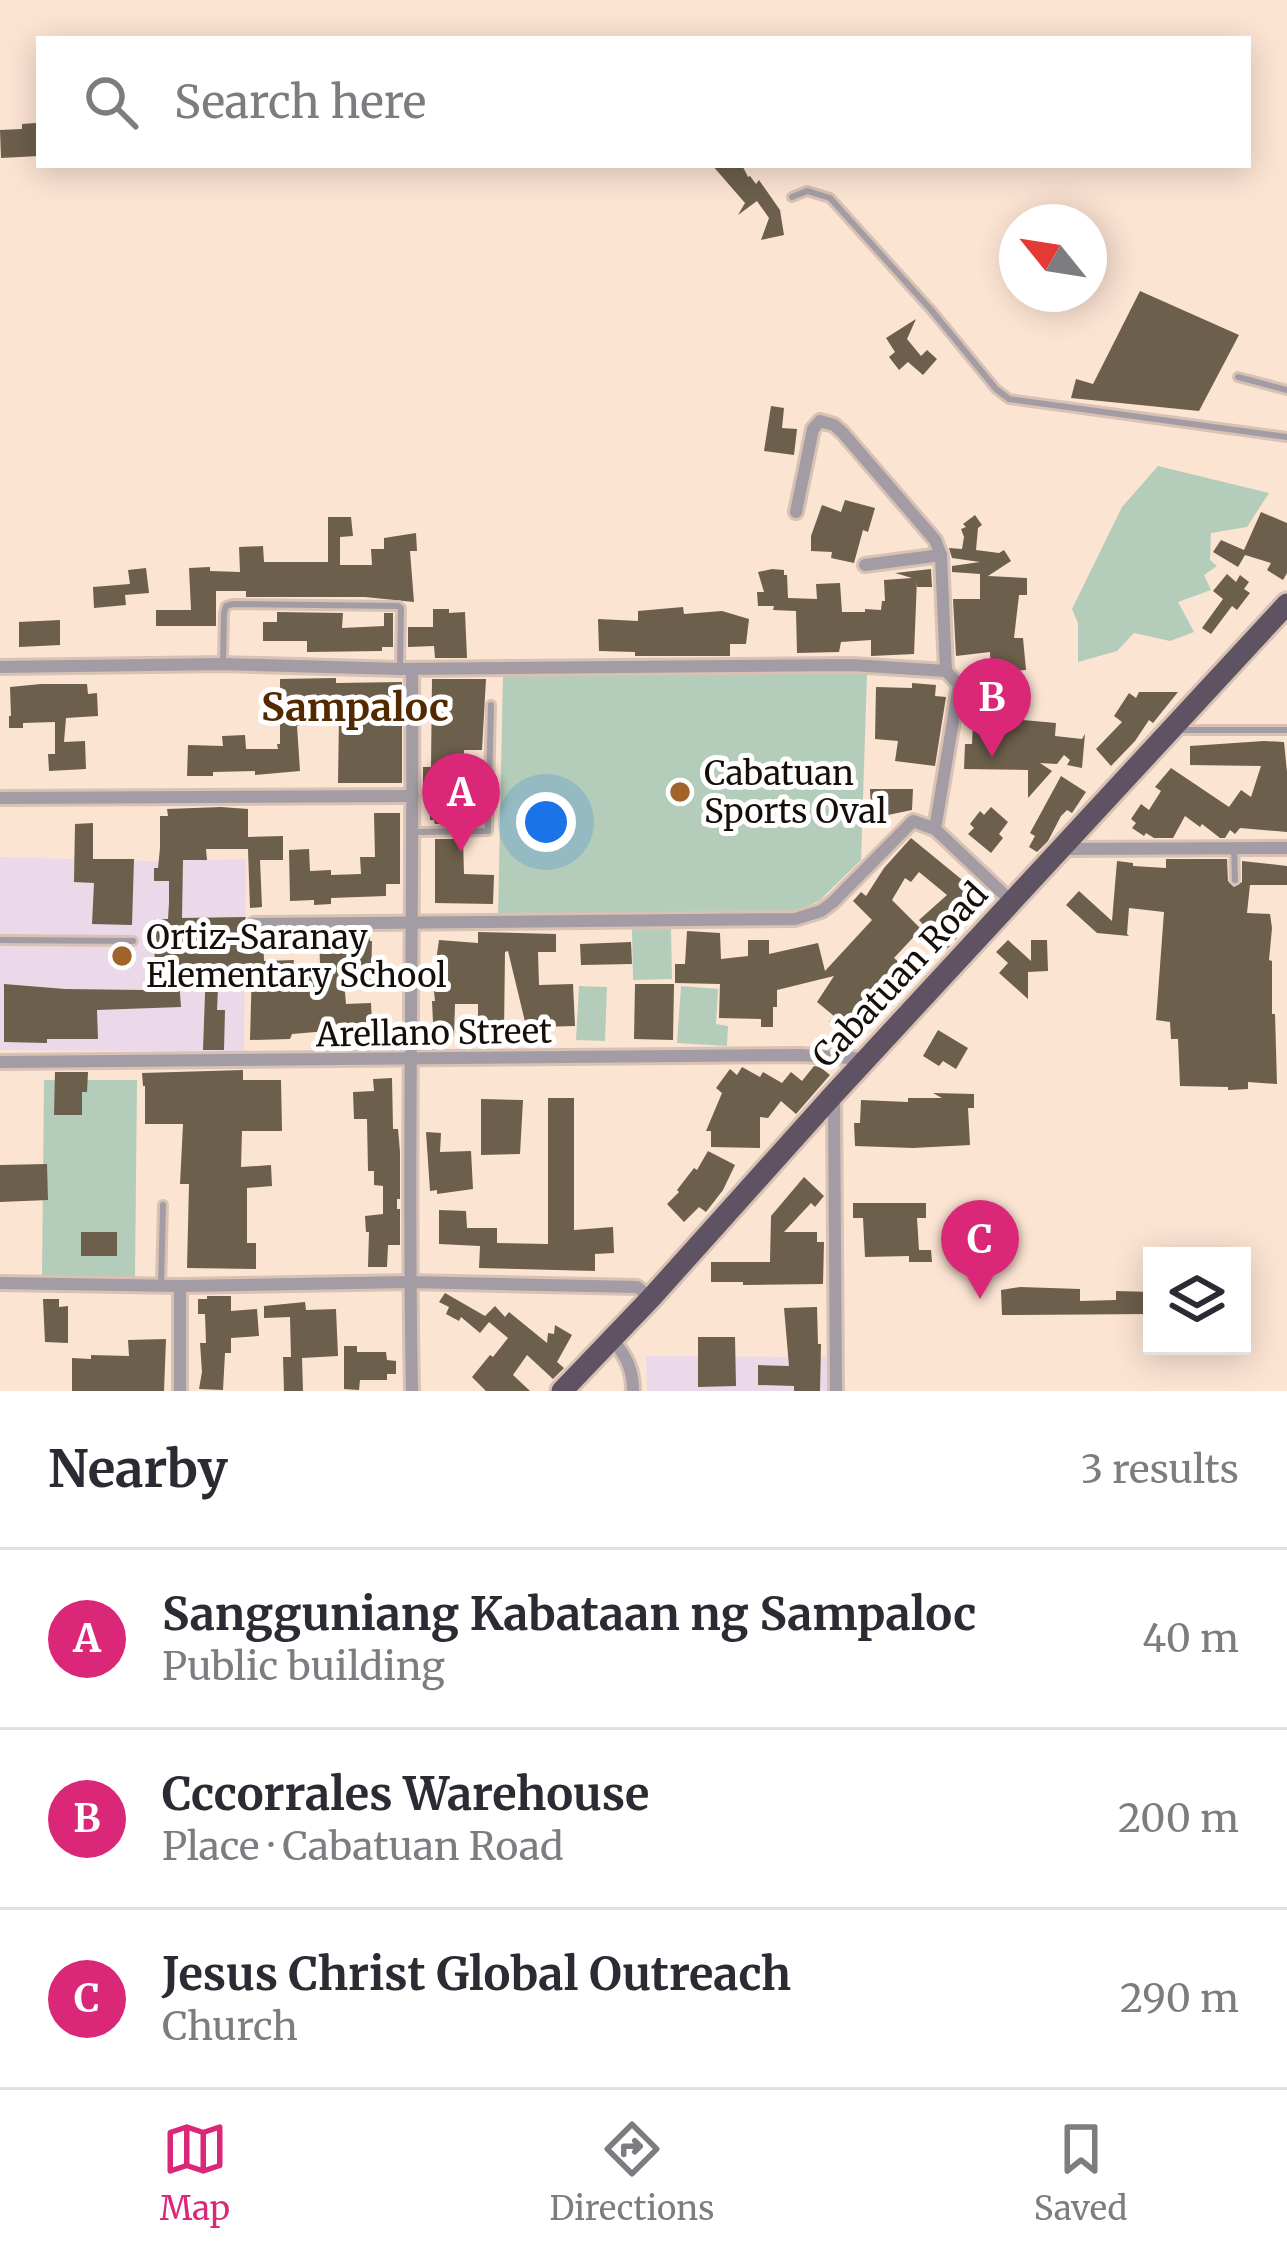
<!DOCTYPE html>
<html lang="en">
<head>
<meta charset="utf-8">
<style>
  :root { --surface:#fff; --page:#f7f7f7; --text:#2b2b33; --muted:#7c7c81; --line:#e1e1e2; --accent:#db2777 }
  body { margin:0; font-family:Merriweather,serif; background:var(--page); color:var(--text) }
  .controls { position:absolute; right:36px; bottom:36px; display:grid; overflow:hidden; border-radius:0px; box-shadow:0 6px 30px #0003 }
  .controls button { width:108px; height:108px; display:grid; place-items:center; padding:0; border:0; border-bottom:3px solid var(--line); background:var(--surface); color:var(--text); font:60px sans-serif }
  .compass { position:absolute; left:999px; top:204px; width:108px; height:108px; border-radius:50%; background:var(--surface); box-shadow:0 6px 30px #0003; rotate:300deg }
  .you { position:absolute; left:546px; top:822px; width:42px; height:42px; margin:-30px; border:9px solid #fff; border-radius:50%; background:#1a73e8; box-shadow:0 0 0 18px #1a73e833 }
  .badge { display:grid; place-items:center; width:78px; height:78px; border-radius:50%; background:var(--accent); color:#fff; font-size:39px; font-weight:700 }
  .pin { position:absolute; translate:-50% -99px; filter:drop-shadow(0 3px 6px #0008) }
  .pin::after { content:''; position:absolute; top:63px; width:42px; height:36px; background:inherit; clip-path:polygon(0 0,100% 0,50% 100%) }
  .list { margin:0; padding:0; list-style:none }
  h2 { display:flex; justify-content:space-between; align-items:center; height:156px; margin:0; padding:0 48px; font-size:51px }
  h2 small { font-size:39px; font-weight:400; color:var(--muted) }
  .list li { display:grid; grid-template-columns:78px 1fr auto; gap:36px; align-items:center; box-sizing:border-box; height:180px; padding:0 48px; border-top:3px solid var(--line) }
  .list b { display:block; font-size:45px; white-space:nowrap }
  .list p { margin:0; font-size:39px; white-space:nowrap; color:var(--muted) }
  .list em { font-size:39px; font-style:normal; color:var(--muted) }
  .icon { flex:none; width:66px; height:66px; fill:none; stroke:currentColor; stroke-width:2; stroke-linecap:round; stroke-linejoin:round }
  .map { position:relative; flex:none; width:1287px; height:1391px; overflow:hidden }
  .search { position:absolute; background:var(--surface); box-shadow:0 6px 30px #0003; left:36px; right:36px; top:36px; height:132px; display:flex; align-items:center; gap:30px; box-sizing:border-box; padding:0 42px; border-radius:0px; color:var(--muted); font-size:45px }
  .sheet { height:696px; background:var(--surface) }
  nav { display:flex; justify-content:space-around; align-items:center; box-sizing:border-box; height:168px; border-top:3px solid var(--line); background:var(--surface); font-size:33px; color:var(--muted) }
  nav a { display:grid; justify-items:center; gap:6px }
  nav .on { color:var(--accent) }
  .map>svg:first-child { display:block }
  .education { fill:#ebd9ea }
  .green { fill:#b4ccba }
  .building { fill:#6c5f4b }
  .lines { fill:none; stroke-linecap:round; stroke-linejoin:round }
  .service-casing { stroke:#d7c2b3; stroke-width:12 }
  .minor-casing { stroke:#d7c2b3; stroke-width:18 }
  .trunk-casing { stroke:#d7c2b3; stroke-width:27 }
  .service { stroke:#a39ca5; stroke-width:6 }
  .minor { stroke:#a39ca5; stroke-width:12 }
  .trunk { stroke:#5e5263; stroke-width:21 }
  .poi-dot { fill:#a1632a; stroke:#fff; stroke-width:4.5 }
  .labels { text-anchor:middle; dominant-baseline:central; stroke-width:10; stroke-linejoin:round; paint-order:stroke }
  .poi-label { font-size:33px; fill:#160f09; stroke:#fff; text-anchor:start }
  .street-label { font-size:33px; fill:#160f09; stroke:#fff }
  .quarter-label { font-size:39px; font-weight:bold; fill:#532a00; stroke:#fff }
</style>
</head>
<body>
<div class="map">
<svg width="1287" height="1391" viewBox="0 0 1287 1391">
  <rect width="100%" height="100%" fill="#fce4d3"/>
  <g class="education">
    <polygon points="0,857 148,861 246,859 244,1052 0,1050"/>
    <polygon points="646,1356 827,1357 827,1391 647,1391"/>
  </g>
  <g class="green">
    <polygon points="1158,466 1269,493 1247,527 1211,533 1210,560 1217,566 1204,575 1211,590 1178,602 1194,632 1170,641 1134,633 1117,651 1078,662 1078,623 1072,609 1122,507"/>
    <polygon points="503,674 867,674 861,860 819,901 796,911 498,918"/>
    <polygon points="632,928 671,928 672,979 633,980"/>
    <polygon points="579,986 607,987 605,1041 576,1040"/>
    <polygon points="681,986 718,989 716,1024 728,1026 727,1046 677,1043"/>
    <polygon points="44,1080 137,1080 135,1277 42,1277"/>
  </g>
  <g class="building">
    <polygon points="36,123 39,156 1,158 0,130 22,129 22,124"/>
    <polygon points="712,165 742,165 748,177 750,176 756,184 759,180 780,210 784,235 761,240 769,218 757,201 738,215 745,203"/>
    <polygon points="1140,291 1239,335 1199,411 1071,398 1076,379 1093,384"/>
    <polygon points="916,319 907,339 921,356 927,350 937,359 923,375 908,362 899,370 889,357 895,352 886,338"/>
    <polygon points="771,406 784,408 782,428 797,429 794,455 764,451"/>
    <polygon points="845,500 875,508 868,532 863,530 854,563 831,558 832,552 811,551 811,536 822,505 841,512"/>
    <polygon points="1261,512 1287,523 1287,573 1283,580 1267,570 1271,563 1245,555 1238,567 1213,552 1221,540 1244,550"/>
    <polygon points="975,515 982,525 978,528 976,550 999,553 1004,550 1011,561 988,576 1027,578 1027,595 1019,595 1014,638 1023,638 1026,670 991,673 990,652 956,656 953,599 980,599 980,574 952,572 952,566 980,562 952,558 949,548 962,549 964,537 961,529 966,527 963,524"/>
    <polygon points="328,517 351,517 353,536 340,537 340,565 372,565 371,549 384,549 384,538 416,533 417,551 410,551 414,602 365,597 246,597 246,591 216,591 216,626 156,626 156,610 191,610 189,568 210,567 210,571 240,572 239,547 263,546 264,562 328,562"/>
    <polygon points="146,568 149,593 125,595 126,605 94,608 93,587 130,584 128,570"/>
    <polygon points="772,569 784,570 784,575 787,575 788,598 817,599 816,584 840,583 842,612 865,612 865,609 881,610 882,601 885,601 884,580 912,578 895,573 931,569 932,587 917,587 917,579 914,654 871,656 871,640 841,642 839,652 797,653 796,611 773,610 774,606 758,606 757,592 764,592 758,572"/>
    <polygon points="1227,574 1236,582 1240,575 1249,582 1244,589 1250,593 1237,610 1232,606 1211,634 1202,628 1223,599 1213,591"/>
    <polygon points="683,607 684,614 722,611 749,619 746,644 730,644 730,656 635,656 635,652 599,651 598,619 638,621 638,611"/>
    <polygon points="433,609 449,609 449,613 465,612 467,658 435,658 434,646 408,647 408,627 433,627"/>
    <polygon points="277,612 343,613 342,628 384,626 384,613 393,613 393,647 382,647 382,651 307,652 307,641 263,641 263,622 277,622"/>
    <polygon points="60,620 60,645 19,647 19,622"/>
    <polygon points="336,678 336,683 402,682 402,783 338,783 339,716 316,716 316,725 297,726 300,771 255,775 255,771 213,772 213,776 187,776 188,745 223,746 222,736 245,735 246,749 278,749 277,744 280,744 280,679"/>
    <polygon points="432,679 486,679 482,750 464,750 463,824 435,824 434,820 430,820 429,790 423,790 423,767 431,767"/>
    <polygon points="912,683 936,685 935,696 946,697 935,766 895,761 898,741 875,739 876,687 912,688"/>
    <polygon points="41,684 87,684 88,694 97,693 98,716 66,718 64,742 85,741 86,769 49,771 48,754 55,754 55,722 23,723 23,728 9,728 9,716 11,716 10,687"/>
    <polygon points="1139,692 1178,692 1153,723 1149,720 1135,741 1111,766 1096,749 1122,722 1114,716 1129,693 1136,698"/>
    <polygon points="1023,711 1023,720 1056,723 1055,736 1082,739 1085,734 1082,768 1067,765 1070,760 1064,755 1057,764 1040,763 1052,771 1028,798 1028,770 964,769 965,744 972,744 973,723 981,723 981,712"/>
    <polygon points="1264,741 1284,742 1287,772 1287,832 1240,828 1235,834 1230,830 1225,838 1220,838 1202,824 1200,827 1185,816 1173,838 1154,838 1146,833 1144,836 1132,828 1136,823 1131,819 1141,804 1149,810 1161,791 1155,787 1171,768 1229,807 1241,790 1251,797 1261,766 1190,765 1190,746"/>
    <polygon points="1061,776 1086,792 1072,813 1067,810 1061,816 1048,841 1037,852 1029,847 1035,836 1030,833"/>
    <polygon points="870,789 913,789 912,810 878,817 878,827 867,827 866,808 871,808"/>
    <polygon points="221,807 248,809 248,837 283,836 283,860 260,860 262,907 250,908 248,849 206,849 207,860 183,860 182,918 246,917 244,923 246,930 253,934 263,934 264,961 294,960 293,966 320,965 319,934 369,934 370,941 372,941 371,981 344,981 346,1004 371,1003 372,1023 339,1024 339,1030 292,1034 290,1039 250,1040 252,967 219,967 217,1010 225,1010 224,1050 203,1050 206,967 178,967 181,1007 97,1010 98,1039 47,1039 47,1043 4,1042 4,984 65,989 143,990 143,986 155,985 154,919 168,919 169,903 169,881 154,881 154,868 158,868 160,848 160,816 168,816 167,809"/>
    <polygon points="991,807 1008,822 999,834 1003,838 991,853 968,834 974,828 970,824 980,811 984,815"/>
    <polygon points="374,813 400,813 400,884 386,884 386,896 331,898 331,904 314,905 314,900 290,901 289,850 309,849 310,871 331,870 331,875 361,874 360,857 375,857"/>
    <polygon points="93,823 93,859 134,859 132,925 92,924 94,883 74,882 75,824"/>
    <polygon points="911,838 977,892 947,927 957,938 946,950 919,920 947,895 919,872 911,882 905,878 892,900 921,929 894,958 909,971 900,981 908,989 886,1011 871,996 842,1032 829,1022 834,1016 817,1002 834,976 777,990 777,1007 773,1007 773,1027 761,1027 761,1019 719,1018 720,984 675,983 675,964 685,964 687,931 720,933 721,959 748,956 748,940 769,940 769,954 818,943 825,971 872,920 853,901 861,892 866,896 884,868"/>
    <polygon points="435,839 463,839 464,874 494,875 493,904 435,903"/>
    <polygon points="1166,859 1227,859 1228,881 1234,887 1242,882 1242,861 1287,866 1287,885 1250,885 1247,913 1270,914 1272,928 1269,960 1272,961 1272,1014 1275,1014 1277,1084 1248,1082 1248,1089 1228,1090 1228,1087 1180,1086 1178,1039 1171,1039 1170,1022 1156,1020 1164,912 1129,908 1127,934 1129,936 1097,933 1066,905 1079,891 1112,921 1117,861 1133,863 1133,866 1166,868"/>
    <polygon points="478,932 556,934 556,952 538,952 539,985 573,984 575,1026 538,1027 538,1047 526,1046 527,1030 508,951 505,952 504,1031 478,1031 478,1004 455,1004 454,1037 439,1037 439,1021 433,1022 432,1001 435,1001 433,982 439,940 478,943"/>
    <polygon points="1008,940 1031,961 1031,940 1047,940 1048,971 1028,972 1028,999 999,973 1008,963 996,952"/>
    <polygon points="631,942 632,964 581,965 580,944"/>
    <polygon points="635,984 674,984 673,1040 634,1039"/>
    <polygon points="938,1030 968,1048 956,1069 943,1061 939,1066 923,1056"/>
    <polygon points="814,1066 820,1067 830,1075 796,1114 781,1101 768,1118 760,1117 760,1148 711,1147 711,1131 706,1131 722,1093 716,1088 730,1069 737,1075 742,1067 760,1077 763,1072 782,1083 791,1072 802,1081"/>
    <polygon points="243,1070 243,1080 281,1080 282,1131 242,1131 241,1167 271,1165 272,1186 247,1188 247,1243 256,1243 256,1269 187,1268 189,1184 180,1184 183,1124 145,1124 145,1086 143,1086 142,1073"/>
    <polygon points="55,1072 88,1072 87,1092 82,1092 82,1115 54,1115"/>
    <polygon points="392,1078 393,1129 398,1129 400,1152 400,1199 397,1199 397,1209 400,1209 400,1245 388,1245 387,1267 368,1267 369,1232 366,1232 365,1216 383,1214 383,1186 374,1185 374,1171 368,1171 367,1119 354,1119 353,1092 374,1091 373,1079"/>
    <polygon points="933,1093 974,1094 974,1108 968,1108 970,1145 913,1148 855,1146 854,1123 860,1123 861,1100 908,1102 908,1098 942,1098"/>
    <polygon points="548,1098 574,1098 574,1230 613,1227 614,1253 595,1254 595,1271 479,1268 480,1246 439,1244 439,1210 466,1211 467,1228 497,1228 497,1243 548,1244"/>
    <polygon points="481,1099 523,1100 520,1154 481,1155"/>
    <polygon points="426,1132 441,1133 440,1152 471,1151 473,1189 437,1194 437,1190 430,1191"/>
    <polygon points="708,1151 735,1165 723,1190 706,1212 699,1207 684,1222 667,1204 679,1192 677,1190 694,1168 697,1170"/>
    <polygon points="47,1164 48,1200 0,1202 0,1165"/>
    <polygon points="804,1177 824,1196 815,1207 811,1203 784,1232 817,1232 817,1242 824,1242 823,1284 743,1285 743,1282 711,1282 711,1262 770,1262 771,1216"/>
    <polygon points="853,1203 926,1203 926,1218 917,1218 919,1250 931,1250 932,1262 909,1262 909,1256 865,1257 863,1218 853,1218"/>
    <rect x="81" y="1232" width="36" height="24"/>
    <polygon points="1020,1287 1080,1289 1080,1301 1116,1300 1116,1291 1152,1292 1151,1314 1002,1315 1001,1290"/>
    <polygon points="445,1293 485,1316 495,1306 505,1317 509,1312 547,1343 548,1333 554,1334 555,1325 572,1335 557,1362 564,1368 553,1379 527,1355 513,1375 530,1391 486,1391 472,1377 490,1355 493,1357 508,1338 489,1322 480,1333 461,1317 459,1321 446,1314 449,1307 439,1302"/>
    <polygon points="207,1296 231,1296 231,1311 257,1309 259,1336 231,1338 231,1353 225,1353 223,1390 199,1389 202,1372 200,1343 206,1343 205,1314 198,1314 198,1299 207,1299"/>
    <polygon points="43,1299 59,1299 59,1307 68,1306 68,1343 45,1342"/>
    <polygon points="305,1302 306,1310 336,1309 338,1356 302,1358 303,1391 284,1391 283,1357 291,1357 290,1317 264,1318 264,1306"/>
    <polygon points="817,1307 818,1344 821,1344 820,1391 794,1391 794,1386 758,1385 758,1365 789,1366 784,1308"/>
    <polygon points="698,1337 735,1337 736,1386 698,1387"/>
    <polygon points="166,1339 164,1391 72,1391 72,1358 91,1359 91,1355 129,1356 128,1340"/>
    <polygon points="344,1346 357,1346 357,1352 386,1352 387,1360 396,1361 396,1374 387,1374 387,1380 360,1380 359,1390 344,1389"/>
  </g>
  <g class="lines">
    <defs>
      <g id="service">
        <polyline points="792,197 807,191 830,198 932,311 996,389 1009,399 1287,437"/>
        <polyline points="1238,377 1287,390"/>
        <polyline points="223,664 224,613 226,606 233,604 398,606 401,608 400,666"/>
        <polyline points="1177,730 1287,730"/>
        <polyline points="415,832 488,831 491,705"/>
        <polyline points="1234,847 1235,880"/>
        <polyline points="0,940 133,941"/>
        <polyline points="161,1285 163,1205"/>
      </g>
      <g id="minor">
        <polyline points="796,512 813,429 820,421 834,425 843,433 935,540 941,555 946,671 959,685 935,829"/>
        <polyline points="865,565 941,555"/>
        <polyline points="0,667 223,664 400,669 852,665 946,671"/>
        <polyline points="0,798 413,796"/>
        <polyline points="1062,849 1287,848"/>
        <polyline points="254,924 795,919 821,911 833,902 913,821 935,829 1012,902"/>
        <polyline points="0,1062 800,1055 868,1059"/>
        <polyline points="834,1098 836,1391"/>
        <polyline points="0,1283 180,1286 410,1282 637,1287 651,1298"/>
        <polyline points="180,1286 180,1391"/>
        <path d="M612,1338c14,19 21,30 21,53"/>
        <path d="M412,1391c-5,-241 2,-481 0,-722"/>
      </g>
      <polyline id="trunk" points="562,1391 651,1298 834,1094 1287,604"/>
    </defs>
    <use href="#service" class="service-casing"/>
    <use href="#minor" class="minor-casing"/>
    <use href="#trunk" class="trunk-casing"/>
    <use href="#service" class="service"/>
    <use href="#minor" class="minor"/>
    <use href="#trunk" class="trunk"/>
  </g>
  <g class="poi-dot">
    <circle cx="680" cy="792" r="12"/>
    <circle cx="122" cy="956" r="12"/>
  </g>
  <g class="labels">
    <g class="poi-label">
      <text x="704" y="773">Cabatuan<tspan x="704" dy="38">Sports Oval</tspan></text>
      <text x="146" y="937">Ortiz-Saranay<tspan x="146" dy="38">Elementary School</tspan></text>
    </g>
    <g class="street-label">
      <text transform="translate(900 975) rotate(-47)">Cabatuan Road</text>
      <text transform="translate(434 1033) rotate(-1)">Arellano Street</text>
    </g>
    <g class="quarter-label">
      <text x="355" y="707">Sampaloc</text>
    </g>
  </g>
</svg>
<div class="controls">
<button><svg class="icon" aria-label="layers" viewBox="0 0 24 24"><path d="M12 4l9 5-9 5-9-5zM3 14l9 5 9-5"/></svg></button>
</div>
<svg class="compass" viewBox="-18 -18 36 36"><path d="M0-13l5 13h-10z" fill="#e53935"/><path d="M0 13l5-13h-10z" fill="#7c7c81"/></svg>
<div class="you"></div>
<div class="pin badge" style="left:461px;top:852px">A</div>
<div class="pin badge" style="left:992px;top:757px">B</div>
<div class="pin badge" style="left:980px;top:1299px">C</div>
<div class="search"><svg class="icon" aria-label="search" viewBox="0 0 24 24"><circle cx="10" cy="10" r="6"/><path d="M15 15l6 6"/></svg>Search here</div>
</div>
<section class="sheet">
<h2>Nearby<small>3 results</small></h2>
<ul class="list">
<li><span class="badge">A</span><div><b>Sangguniang Kabataan ng Sampaloc</b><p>Public building</p></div><em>40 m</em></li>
<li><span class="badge">B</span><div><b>Cccorrales Warehouse</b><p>Place · Cabatuan Road</p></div><em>200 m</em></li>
<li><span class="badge">C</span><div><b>Jesus Christ Global Outreach</b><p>Church</p></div><em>290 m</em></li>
</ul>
</section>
<nav>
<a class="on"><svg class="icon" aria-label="map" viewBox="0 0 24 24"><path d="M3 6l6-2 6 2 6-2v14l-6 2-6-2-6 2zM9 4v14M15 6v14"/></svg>Map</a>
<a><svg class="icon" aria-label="directions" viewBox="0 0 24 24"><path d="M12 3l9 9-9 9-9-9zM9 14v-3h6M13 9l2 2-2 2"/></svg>Directions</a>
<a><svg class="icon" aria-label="saved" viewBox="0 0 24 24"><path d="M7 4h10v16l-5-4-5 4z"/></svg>Saved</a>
</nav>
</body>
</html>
